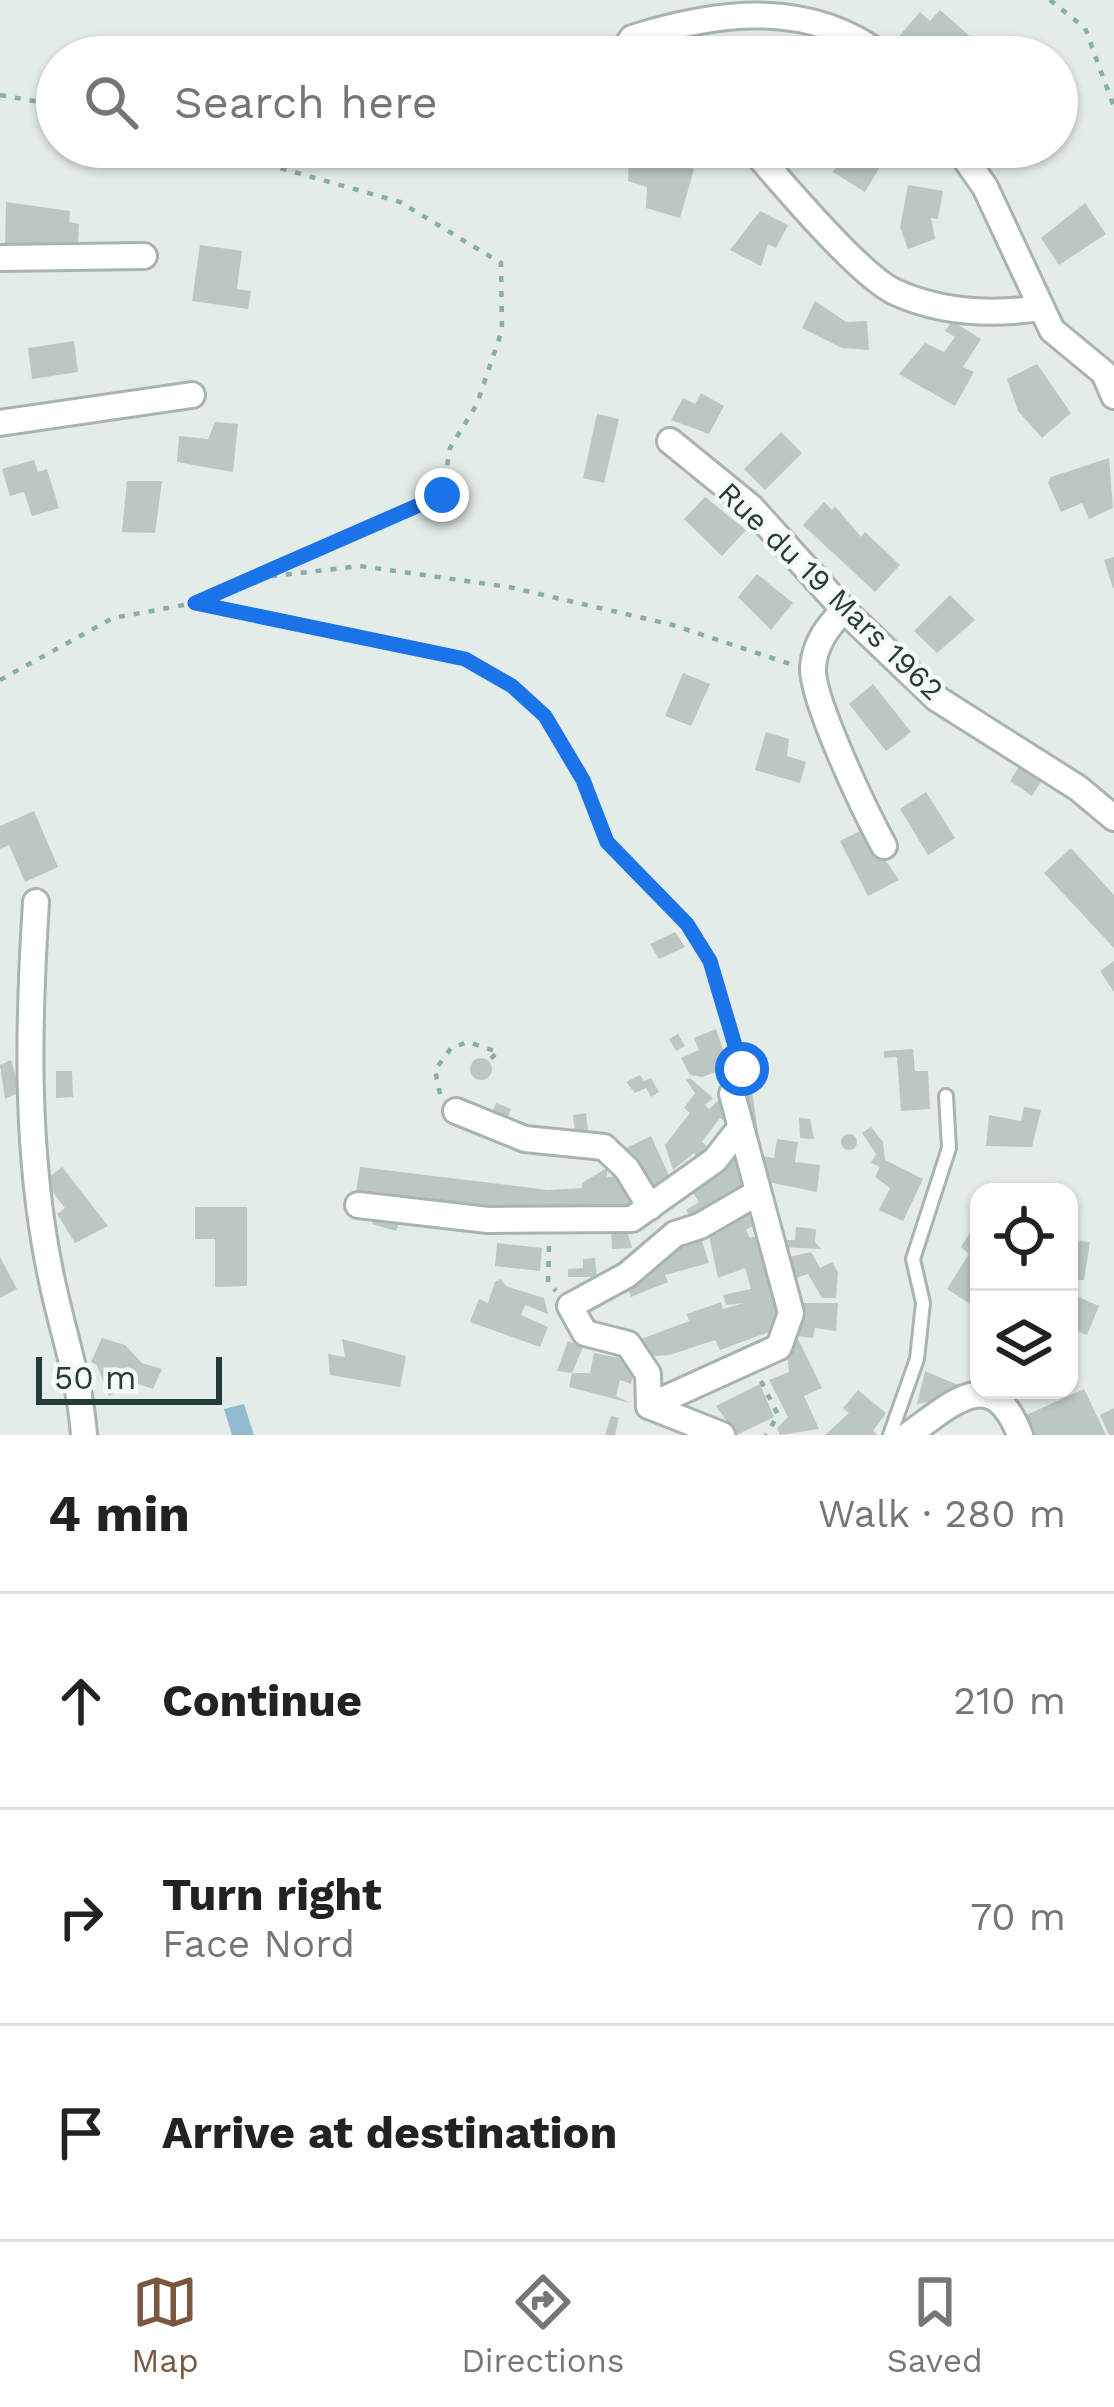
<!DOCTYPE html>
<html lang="en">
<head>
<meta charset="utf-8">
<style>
  :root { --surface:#fff; --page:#f2f2f2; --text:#222; --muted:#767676; --line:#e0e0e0; --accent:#7b5741 }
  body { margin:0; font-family:"Work Sans",sans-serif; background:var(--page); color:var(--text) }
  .controls { position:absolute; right:36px; bottom:36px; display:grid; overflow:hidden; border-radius:24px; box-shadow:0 3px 9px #0004 }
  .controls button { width:108px; height:108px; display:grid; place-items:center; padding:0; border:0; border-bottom:3px solid var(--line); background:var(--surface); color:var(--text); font:60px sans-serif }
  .scale { position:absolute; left:36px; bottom:30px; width:186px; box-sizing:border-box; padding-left:12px; border:6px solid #253d3a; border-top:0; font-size:33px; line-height:42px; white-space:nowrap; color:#253d3a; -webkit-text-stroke:9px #f5f9f7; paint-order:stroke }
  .stop { position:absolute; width:36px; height:36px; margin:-27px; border:9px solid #1a73e8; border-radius:50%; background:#fff }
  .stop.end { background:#1a73e8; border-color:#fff; box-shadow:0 3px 12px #0008 }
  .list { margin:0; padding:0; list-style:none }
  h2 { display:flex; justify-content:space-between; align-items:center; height:156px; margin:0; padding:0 48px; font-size:51px }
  h2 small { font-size:39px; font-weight:400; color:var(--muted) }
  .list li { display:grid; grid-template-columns:78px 1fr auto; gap:36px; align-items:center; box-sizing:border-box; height:216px; padding:0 48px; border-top:3px solid var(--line) }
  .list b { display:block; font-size:45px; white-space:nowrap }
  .list p { margin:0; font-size:39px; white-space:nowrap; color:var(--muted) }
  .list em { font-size:39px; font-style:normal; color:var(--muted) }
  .icon { flex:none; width:66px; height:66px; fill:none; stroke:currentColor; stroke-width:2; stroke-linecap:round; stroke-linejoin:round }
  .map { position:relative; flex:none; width:1114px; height:1435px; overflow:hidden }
  .search { position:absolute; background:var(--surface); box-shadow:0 3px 9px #0004; left:36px; right:36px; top:36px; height:132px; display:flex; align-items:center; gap:30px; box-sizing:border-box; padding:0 42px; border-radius:66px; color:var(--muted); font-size:45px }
  .sheet { height:804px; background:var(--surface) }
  nav { display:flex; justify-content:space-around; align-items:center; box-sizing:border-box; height:168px; border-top:3px solid var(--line); background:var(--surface); font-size:33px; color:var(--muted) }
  nav a { display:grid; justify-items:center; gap:6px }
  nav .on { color:var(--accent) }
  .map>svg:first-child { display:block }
  .water { fill:#91bccd }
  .building { fill:#bac7c3 }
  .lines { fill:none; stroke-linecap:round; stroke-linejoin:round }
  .service-casing { stroke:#a7b4b2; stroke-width:18 }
  .minor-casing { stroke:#a7b4b2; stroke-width:30 }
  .path { stroke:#87aea7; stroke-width:4.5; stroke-dasharray:6 9; stroke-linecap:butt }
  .service { stroke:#fff; stroke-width:12 }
  .minor { stroke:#fff; stroke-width:24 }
  .route { stroke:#1a73e8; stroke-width:15 }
  .labels { text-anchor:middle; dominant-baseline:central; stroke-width:9; stroke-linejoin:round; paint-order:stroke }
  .street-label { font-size:30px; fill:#253d3a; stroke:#f5f9f7 }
</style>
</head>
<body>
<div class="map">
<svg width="1114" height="1435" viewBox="0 0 1114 1435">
  <rect width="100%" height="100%" fill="#e4ecea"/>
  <polygon class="water" points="244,1404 254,1435 232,1435 224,1409"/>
  <g class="building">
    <polygon points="940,10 972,38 955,57 925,57 900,35 920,12 930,21"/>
    <polygon points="643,147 643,154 694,169 680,218 646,208 647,187 628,181 629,150"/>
    <polygon points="833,147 857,147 881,165 865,192 833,172 842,158"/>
    <polygon points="908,185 943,191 938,219 931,218 935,239 908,249 900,227"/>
    <polygon points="6,202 70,211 69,222 79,224 78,242 5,244"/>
    <polygon points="1085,203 1106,234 1059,265 1041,238"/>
    <polygon points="760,211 788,225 776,248 768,244 761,266 730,250"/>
    <polygon points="200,245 242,251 237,289 251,291 248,309 192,301"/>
    <polygon points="815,301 846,322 867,321 869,350 842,348 802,328"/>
    <polygon points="952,321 981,339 963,367 974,372 955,406 899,374 925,343 944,352 955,337 945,331"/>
    <polygon points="74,341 78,372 32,379 28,348"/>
    <polygon points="1037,364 1071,413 1042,438 1018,411 1007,379"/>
    <polygon points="701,393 724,406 709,434 671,420 683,398 695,404"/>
    <polygon points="597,414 619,419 604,483 583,478"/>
    <polygon points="215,422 238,424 233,472 177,462 179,436 208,439"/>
    <polygon points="781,432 802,453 765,490 744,469"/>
    <polygon points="1109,458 1113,508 1089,519 1082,503 1061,512 1048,483 1051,477"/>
    <polygon points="34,460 38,472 47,469 59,508 32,516 24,492 10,496 2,469"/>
    <polygon points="127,481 162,481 155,533 122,532"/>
    <polygon points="705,497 746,530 722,556 684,519"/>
    <polygon points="824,502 832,510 835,506 861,537 865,532 900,565 875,592 803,525"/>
    <polygon points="1114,557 1114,588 1113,588 1104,560"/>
    <polygon points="757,574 793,603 771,630 738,597"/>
    <polygon points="950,595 975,620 937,653 914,631"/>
    <polygon points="683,673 710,684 691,726 665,716"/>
    <polygon points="873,684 911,732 886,751 849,704"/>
    <polygon points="766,732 789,739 787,756 806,762 800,783 755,770"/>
    <polygon points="1020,765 1042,780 1032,796 1010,781"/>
    <polygon points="926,792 955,838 928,855 900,809"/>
    <polygon points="34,811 58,867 25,882 9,845 0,849 0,826"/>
    <polygon points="864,829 899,880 868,896 840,841"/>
    <polygon points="1071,848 1114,895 1114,948 1044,873"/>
    <polygon points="675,932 685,947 659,959 650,944"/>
    <polygon points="1114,961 1114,992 1100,971"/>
    <polygon points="716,1029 729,1067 702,1077 690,1075 681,1058 699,1050 694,1038"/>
    <polygon points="678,1034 685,1046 676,1051 669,1039"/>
    <polygon points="913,1049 915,1071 928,1071 930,1109 901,1111 897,1057 884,1058 884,1051"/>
    <circle cx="481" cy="1069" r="11"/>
    <polygon points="11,1060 20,1092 5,1099 0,1065"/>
    <polygon points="56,1071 72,1071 73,1097 56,1098"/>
    <polygon points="640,1075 644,1081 651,1078 659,1092 651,1097 646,1088 635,1093 626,1082"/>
    <polygon points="690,1078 713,1098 705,1105 709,1109 726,1093 735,1113 727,1123 720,1118 702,1142 709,1148 699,1160 694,1153 673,1170 665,1145 690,1113 684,1108 695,1093 686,1080"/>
    <polygon points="752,1090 759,1140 752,1141 742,1093"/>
    <polygon points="496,1103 511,1109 505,1124 490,1118"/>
    <polygon points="1024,1107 1041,1110 1032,1147 986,1146 989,1115 1021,1121"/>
    <polygon points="586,1113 588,1130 575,1132 573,1115"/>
    <polygon points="799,1118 810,1119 814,1139 800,1138"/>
    <polygon points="871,1127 883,1142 885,1160 923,1179 903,1221 879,1210 890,1188 875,1177 880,1167 871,1163 876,1154 862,1133"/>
    <circle cx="849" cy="1142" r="8"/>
    <polygon points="651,1136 671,1180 649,1190 626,1148"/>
    <polygon points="777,1139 798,1142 795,1162 820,1165 817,1192 758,1180 755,1155 774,1158"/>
    <polygon points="733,1156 752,1191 718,1207 714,1202 691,1217 686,1210 699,1202 690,1188"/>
    <polygon points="62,1167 108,1226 75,1243 57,1214 65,1208 44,1181"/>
    <polygon points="360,1167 548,1190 582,1188 582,1183 607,1168 607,1177 625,1176 633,1186 634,1212 475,1210 356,1193"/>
    <polygon points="195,1207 247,1207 247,1286 215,1287 215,1239 195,1239"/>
    <polygon points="381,1211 402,1216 396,1231 372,1224"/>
    <polygon points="747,1211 753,1226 746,1230 750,1238 761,1234 780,1301 777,1329 720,1350 715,1340 670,1355 640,1357 636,1341 689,1321 687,1314 721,1302 723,1309 744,1303 726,1305 723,1295 751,1289 745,1268 718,1278 707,1226"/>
    <polygon points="979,1218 979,1294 972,1305 947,1289 969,1254 961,1247"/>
    <polygon points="625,1223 632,1248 612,1249 611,1224"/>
    <polygon points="796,1227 816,1229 815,1242 821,1249 780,1247 778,1240 795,1240"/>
    <polygon points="699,1232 709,1263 665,1275 668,1282 631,1297 626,1282"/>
    <polygon points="1069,1240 1090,1242 1084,1280 1073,1280 1073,1290"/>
    <polygon points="497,1243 542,1248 540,1271 495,1266"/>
    <polygon points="811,1252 820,1268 832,1262 838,1272 836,1298 822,1298 808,1274 796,1278 790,1272 785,1258"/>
    <polygon points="0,1257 17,1289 0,1298"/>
    <polygon points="595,1258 597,1277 568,1277 568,1269 583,1268 583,1259"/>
    <polygon points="501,1279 506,1286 544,1298 548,1314 525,1305 521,1315 548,1327 540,1347 470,1322 479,1299 488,1303 495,1282"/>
    <polygon points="1069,1293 1099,1306 1087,1335 1069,1327"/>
    <polygon points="796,1303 838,1303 836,1331 815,1328 813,1338 797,1336"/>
    <polygon points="797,1337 822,1388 804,1396 819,1429 780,1435 777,1428 788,1417 769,1380 789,1372 786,1343"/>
    <polygon points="102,1338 125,1345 142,1363 162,1369 153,1389 135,1383 109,1396 97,1365 91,1362"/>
    <polygon points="342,1339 406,1356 400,1387 330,1375 328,1354 345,1357"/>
    <polygon points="568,1341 583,1347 572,1373 557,1371"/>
    <polygon points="594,1353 625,1359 635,1369 631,1384 620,1380 616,1396 630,1403 569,1387 572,1373 590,1373"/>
    <polygon points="925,1371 963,1387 941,1400 917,1404"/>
    <polygon points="760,1384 774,1417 737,1435 716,1406"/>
    <polygon points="1084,1389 1106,1435 1033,1435 1024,1416"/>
    <polygon points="858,1390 886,1413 873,1431 878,1435 825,1435 849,1413 843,1408"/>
    <polygon points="1114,1408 1114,1435 1109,1435 1100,1415"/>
    <polygon points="611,1416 619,1418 615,1435 605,1435"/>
  </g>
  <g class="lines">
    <defs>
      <polyline id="service" points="890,1435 917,1359 923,1303 913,1259 949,1148 946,1096"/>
      <g id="minor">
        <path d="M620,57l12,-19c89,-28 178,-38 252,19"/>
        <path d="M751,147c28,33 109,129 144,145 46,21 98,23 146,16"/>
        <polyline points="957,147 985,187 1052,330 1104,373 1114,396"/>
        <polyline points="0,258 144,256"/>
        <polyline points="0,423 192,395"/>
        <polyline points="670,441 751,507 844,610 936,698 1078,788 1114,818"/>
        <path d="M844,610c-16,16 -29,33 -31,57 -2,32 54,148 71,179"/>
        <path d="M36,902c-8,126 -11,255 16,379 11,53 28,99 32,154"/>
        <polyline points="456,1111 525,1139 604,1147 627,1169 650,1207"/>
        <polyline points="358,1205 488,1220 632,1219 715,1160 740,1128"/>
        <polyline points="649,1406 779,1347 791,1313 732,1094"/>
        <polyline points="649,1406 648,1374 628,1344 585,1333 570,1306 627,1275 675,1234 700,1226 757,1193"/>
        <polyline points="649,1406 722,1435"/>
        <path d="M908,1435c44,-31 84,-73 112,0"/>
      </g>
    </defs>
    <use href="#service" class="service-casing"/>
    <use href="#minor" class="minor-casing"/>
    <g class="path">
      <polyline points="1050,0 1085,28 1114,107"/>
      <polyline points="0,95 57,105"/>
      <polyline points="256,578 360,566 509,587 673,625 790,664"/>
      <polyline points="195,603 442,495 450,448 477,404 502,330 501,263 400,202 206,147"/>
      <polyline points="0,680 113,618 195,603 465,659 512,686 545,716 583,780 607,842 687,924 711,961 742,1072"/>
      <polyline points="440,1094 435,1070 451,1048 468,1042 498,1052 489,1060"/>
      <polyline points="549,1246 548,1282 556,1291"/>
      <polyline points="761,1381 778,1415 766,1435"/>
    </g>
    <use href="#service" class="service"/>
    <use href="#minor" class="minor"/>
  </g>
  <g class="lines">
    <polyline class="route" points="442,495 195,603 465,659 512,686 545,716 583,780 607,842 687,924 710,961 742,1069"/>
  </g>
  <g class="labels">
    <g class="street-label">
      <text transform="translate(831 591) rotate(44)">Rue du 19 Mars 1962</text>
    </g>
  </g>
</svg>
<div class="controls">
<button><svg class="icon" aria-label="locate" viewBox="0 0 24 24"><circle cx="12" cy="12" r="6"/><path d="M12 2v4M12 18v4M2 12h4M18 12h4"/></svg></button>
<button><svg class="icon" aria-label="layers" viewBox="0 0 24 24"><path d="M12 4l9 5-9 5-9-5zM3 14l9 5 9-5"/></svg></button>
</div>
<div class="scale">50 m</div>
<div class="stop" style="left:742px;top:1069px"></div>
<div class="stop end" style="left:442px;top:495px"></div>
<div class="search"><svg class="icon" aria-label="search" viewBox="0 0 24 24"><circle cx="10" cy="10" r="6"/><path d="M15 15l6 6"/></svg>Search here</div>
</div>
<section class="sheet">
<h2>4 min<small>Walk · 280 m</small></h2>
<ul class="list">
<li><svg class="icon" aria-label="ahead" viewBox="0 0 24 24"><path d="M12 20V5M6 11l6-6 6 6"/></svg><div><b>Continue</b></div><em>210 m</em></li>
<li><svg class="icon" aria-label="right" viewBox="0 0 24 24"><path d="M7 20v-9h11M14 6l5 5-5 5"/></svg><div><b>Turn right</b><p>Face Nord</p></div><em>70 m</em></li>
<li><svg class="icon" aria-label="arrive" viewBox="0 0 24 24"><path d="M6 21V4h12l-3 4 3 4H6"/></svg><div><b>Arrive at destination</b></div></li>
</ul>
</section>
<nav>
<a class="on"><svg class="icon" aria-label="map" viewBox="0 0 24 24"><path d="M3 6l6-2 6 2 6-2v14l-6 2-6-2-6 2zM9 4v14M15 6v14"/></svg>Map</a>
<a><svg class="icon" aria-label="directions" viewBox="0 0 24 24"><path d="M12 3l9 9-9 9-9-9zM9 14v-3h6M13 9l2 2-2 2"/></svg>Directions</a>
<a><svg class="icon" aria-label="saved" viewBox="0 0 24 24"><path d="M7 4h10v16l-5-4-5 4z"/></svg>Saved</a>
</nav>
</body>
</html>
